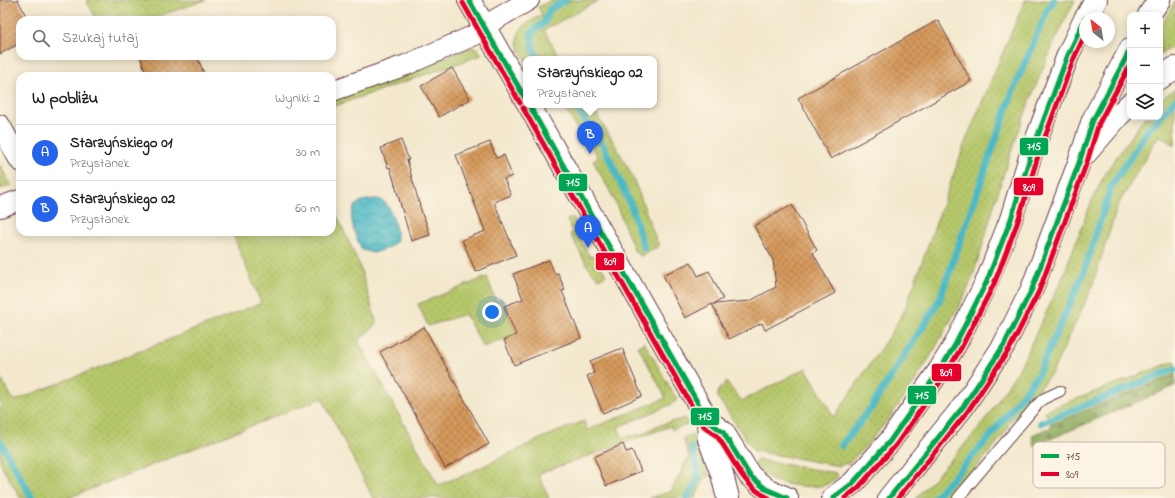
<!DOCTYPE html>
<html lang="pl">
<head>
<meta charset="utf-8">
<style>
  :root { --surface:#fff; --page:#f6f6f6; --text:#202124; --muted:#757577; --line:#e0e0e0; --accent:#2563eb }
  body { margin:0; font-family:"Indie Flower",sans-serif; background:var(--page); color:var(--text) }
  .controls { position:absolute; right:12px; top:12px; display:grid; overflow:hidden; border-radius:8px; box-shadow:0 2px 10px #0003 }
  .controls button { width:36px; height:36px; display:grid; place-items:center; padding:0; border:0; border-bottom:1px solid var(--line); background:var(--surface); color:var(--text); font:20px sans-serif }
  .compass { position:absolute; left:1079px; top:12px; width:36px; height:36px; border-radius:50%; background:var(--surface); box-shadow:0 2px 10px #0003; rotate:329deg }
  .you { position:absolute; left:492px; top:312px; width:14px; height:14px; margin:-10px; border:3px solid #fff; border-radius:50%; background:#1a73e8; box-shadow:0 0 0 6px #1a73e833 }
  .badge { display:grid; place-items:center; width:26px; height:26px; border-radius:50%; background:var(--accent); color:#fff; font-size:13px; font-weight:700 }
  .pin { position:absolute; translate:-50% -33px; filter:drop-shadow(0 1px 2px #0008) }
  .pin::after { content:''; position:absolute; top:21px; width:14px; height:12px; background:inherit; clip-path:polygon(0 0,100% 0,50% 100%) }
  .popup { position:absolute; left:523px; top:56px; width:134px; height:52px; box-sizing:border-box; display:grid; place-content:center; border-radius:8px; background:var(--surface); filter:drop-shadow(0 1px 3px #0005); font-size:13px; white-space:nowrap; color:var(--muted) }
  .popup b { font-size:15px; color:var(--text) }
  .popup::after { content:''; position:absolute; left:50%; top:100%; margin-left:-8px; border:8px solid transparent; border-top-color:var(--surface) }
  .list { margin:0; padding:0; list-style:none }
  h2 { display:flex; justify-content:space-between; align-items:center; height:52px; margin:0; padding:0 16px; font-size:17px }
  h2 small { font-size:13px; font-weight:400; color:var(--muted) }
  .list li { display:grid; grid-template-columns:26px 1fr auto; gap:12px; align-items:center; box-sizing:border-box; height:56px; padding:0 16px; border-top:1px solid var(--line) }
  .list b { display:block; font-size:15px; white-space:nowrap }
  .list p { margin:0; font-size:13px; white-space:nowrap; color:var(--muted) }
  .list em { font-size:13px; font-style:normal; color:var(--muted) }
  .icon { flex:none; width:22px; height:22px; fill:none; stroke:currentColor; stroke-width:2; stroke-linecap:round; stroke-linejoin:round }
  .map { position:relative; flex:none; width:1175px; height:498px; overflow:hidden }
  .search { position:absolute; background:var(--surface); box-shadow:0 2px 10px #0003; left:16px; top:16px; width:320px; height:44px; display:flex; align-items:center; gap:10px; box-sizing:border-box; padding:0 14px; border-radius:12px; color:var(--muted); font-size:15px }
  .panel { position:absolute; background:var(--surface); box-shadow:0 2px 10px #0003; left:16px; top:72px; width:320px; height:164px; border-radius:12px }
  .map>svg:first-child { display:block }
  .grass { fill:url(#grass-dots); stroke:#80734a }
  .forest { fill:url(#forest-firs); stroke:#6d6644 }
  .water { fill:url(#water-waves); stroke:#4a6c78 }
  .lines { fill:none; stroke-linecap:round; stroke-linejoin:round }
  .stream { stroke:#4bb9c5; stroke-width:7 }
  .building { fill:url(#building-cross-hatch) }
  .lane-casing { stroke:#633d43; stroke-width:12 }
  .street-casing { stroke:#633d43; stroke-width:22 }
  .secondary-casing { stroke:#633d43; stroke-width:24 }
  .highway-casing { stroke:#633d43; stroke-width:24 }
  .lane { stroke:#fff; stroke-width:10 }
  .street { stroke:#fff; stroke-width:20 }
  .secondary { stroke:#fff; stroke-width:22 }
  .highway { stroke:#fff; stroke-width:22 }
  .bus-1-casing { stroke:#fcf5e5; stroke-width:8 }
  .bus-2-casing { stroke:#fcf5e5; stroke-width:8 }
  .bus-1 { stroke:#00a651; stroke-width:5 }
  .bus-2 { stroke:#e4002b; stroke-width:5 }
  .key { fill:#fcf5e5; stroke:#c7b5ad; stroke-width:1 }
  .key-label { font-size:11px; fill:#4a1f2b }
  .line-badge { stroke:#fcf5e5; stroke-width:1.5 }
  .badge-label { font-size:11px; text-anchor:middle; font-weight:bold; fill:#fff }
</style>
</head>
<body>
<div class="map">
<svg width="1175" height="498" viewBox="0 0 1175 498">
  <defs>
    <pattern id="grass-dots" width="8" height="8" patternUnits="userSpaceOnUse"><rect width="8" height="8" fill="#b5c76a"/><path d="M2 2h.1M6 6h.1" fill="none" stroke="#9daa5c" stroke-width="1.8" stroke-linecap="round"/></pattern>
    <pattern id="forest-firs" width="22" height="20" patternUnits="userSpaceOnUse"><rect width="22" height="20" fill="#90ac5e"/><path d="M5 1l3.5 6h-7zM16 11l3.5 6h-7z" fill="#788b4e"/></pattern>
    <pattern id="water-waves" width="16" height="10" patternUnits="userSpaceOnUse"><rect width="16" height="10" fill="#4bb9c5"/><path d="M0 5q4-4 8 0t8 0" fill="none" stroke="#4096a0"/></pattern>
    <pattern id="building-cross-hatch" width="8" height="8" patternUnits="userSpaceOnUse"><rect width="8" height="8" fill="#d59a5b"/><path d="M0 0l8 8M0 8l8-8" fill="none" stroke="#af7d4b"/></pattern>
  </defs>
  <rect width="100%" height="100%" fill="#fcf5e5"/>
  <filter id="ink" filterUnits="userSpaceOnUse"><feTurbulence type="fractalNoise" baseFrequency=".025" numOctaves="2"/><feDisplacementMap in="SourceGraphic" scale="8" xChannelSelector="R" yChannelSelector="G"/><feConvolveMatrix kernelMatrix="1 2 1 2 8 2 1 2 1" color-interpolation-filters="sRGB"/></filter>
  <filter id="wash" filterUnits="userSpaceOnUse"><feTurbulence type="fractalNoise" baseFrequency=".012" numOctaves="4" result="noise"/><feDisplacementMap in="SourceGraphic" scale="16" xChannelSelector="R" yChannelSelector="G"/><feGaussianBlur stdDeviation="0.9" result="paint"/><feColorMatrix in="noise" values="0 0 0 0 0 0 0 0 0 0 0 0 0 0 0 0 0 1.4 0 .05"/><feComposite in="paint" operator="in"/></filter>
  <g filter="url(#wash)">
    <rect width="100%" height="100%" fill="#f3e8cd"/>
    <g class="grass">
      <polygon points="86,0 206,0 147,20 97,20"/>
      <path d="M552,0h47l-55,30 16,29h-34v3c-15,-26 -10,-34 16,-47l-4,-8z"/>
      <path d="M1025,0h50c-30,58 -53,118 -73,179 -11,34 -19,69 -31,102 -6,16 -16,31 -24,46 -27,49 -58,98 -99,137l-2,-1 -6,3 -86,-15 -36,-53c-2,-7 4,-11 8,-16l16,19 64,-33 28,49 59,-87 12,-21 61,-169z"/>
      <polygon points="1175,2 1175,46 1160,54 1160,27"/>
      <polygon points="473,47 478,49 482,55 332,107 332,99"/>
      <polygon points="1175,89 1175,146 1159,135 1118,205 1091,290 1052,373 1007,425 1009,427 993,448 950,498 916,498 982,425 1020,367 1061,281 1092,200 1106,172 1145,117 1160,117 1160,100"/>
      <path d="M560,105h30c15,22 29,45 41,69 11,23 17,48 28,72l-18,10 -6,-4 -22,-55 -20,-36 5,-3 -10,-19 -5,3 -12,-24z"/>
      <polygon points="0,165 11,185 0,189"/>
      <polygon points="332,205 359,264 377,324 358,341 438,485 467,474 544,437 584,421 587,430 666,398 638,346 644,342 677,400 670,405 618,427 622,437 642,434 656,426 685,418 688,424 672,430 671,426 538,474 549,498 373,498 322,398 68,498 20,498 0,463 0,377 14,401 261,303 232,232 332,232"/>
      <polygon points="573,217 584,237 580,239 590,257 595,255 606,275 599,279 588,267 570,234 573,232 567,220"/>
      <polygon points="487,277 496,301 502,299 516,335 483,347 465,314 428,326 418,304"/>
      <polygon points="1175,361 1175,375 1051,425 1045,411"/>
      <polygon points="692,435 709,476 705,478 695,498 650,498 671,491 689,456 683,438"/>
      <path d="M758,460l78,13 2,4c-4,3 -8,6 -13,8 -12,4 -42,0 -53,-5 -7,-4 -13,-10 -18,-17z"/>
    </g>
    <polygon class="forest" points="1175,375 1175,386 1034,446 1032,435 1051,427 1051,425"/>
    <path class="water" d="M374,199c2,0 5,0 7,1 11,4 16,30 16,41l-9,7 -15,5 -11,-3c-6,-13 -20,-40 0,-49 3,-1 8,-1 12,-2z"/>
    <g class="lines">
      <g class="stream">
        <polyline points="538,59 534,51 531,34 535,29 544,23 550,9 566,0"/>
        <polyline points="574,105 604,147 632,208 644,248"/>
        <polyline points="1160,117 1175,100"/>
        <polyline points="1041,423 1175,369"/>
        <polyline points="0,441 32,498"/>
        <polyline points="841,446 871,408 939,301 1013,91 1047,11 1054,0"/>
        <polyline points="687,498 699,478 692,448"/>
        <polyline points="934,498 990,437 1037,376 1083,275 1111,187 1147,131 1160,117"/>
      </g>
    </g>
    <g id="blocks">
      <g class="building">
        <polygon points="0,0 18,0 28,20 20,20 20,43 0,54"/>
        <polygon points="938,20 971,81 831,159 798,98"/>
        <polygon points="140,56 197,56 205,76 147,76"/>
        <polygon points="452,68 470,99 439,117 421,86"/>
        <polygon points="401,140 409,160 407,160 423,217 424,217 430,235 411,241 390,167 388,168 381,148"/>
        <polygon points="490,142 496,158 504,155 512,176 504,179 511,195 494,202 516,255 476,272 462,240 485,231 456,155"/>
        <polygon points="792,205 817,250 813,253 835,293 765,330 762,323 729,339 712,304 685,318 663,275 691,262 698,276 709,271 723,299 713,304 750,301 776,287 773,260 754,226"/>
        <polygon points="549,260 555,274 558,273 565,290 562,291 581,338 514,365 504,340 516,335 504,306 523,299 513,274"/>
        <polygon points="424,327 489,444 445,468 380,352"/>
        <polygon points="622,348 642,396 603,413 587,376 594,373 590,361"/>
        <polygon points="623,444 626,452 632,450 641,471 606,486 594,457"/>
      </g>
    </g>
  </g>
  <g filter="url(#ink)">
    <use href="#blocks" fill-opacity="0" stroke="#633d43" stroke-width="1"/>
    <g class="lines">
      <defs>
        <polyline id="lane" points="958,498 1036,406 1043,399 1060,391"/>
        <g id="street">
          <polyline points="332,91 406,65 475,35 484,26 529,0"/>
          <polyline points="0,125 20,161"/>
          <polyline points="0,207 20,200"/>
        </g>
        <g id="secondary">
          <polyline points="469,0 526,100"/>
          <polyline points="1149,15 1159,0"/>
          <polyline points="1086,18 1096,0"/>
          <polyline points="529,105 708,421 723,432 750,476 766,489 787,498"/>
          <polyline points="708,421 709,439 722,474 728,498"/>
          <polyline points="833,498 853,483 890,441 939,371 955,345 987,281 1011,219 1031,154 1068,55 1085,19"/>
          <polyline points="889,498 963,407 1004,345 1032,289 1080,160 1093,120 1130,50"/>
        </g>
        <g id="highway">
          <polyline points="1160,78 1175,68"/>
          <polyline points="1080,160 1118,116 1130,104"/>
        </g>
      </defs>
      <use href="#lane" class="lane-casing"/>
      <use href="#street" class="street-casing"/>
      <use href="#secondary" class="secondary-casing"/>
      <use href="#highway" class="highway-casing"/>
      <use href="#lane" class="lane"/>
      <use href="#street" class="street"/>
      <use href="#secondary" class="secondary"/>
      <use href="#highway" class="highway"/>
      <defs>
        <g id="bus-1">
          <polyline points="469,0 526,100"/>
          <polyline points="529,105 708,421 723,432 750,476 766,489 787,498"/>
          <polyline points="833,498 853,483 890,441 939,371 955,345 987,281 1011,219 1031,154 1068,55 1085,19"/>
          <polyline points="889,498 963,407 1004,345 1032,289 1080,160 1093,120 1130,50"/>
        </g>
        <g id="bus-2">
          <polyline points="463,3 520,103"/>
          <path d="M523,108l179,316c5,6 13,9 17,15 16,22 23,47 50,59"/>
          <polyline points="845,498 858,488 896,445 945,375 961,348 994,284 1018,221 1038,156 1074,58 1085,35"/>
          <polyline points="898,498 968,411 1010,348 1039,291 1087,162 1099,123 1130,65"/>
        </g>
      </defs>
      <use href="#bus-1" class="bus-1-casing"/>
      <use href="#bus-2" class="bus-2-casing"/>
      <use href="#bus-1" class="bus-1"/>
      <use href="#bus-2" class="bus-2"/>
    </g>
  </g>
  <rect x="1033" y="442" width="132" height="46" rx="6" class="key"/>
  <rect x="1041" y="454" width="18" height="4" fill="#00a651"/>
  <rect x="1041" y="472" width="18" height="4" fill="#e4002b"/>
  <g class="key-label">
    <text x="1066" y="460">715</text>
    <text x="1066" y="478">809</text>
  </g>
  <g class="line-badge">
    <rect x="1019" y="137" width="30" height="19" rx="4" fill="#00a651"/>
    <rect x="558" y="173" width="30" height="19" rx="4" fill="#00a651"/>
    <rect x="1013" y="177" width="31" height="19" rx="4" fill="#e4002b"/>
    <rect x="595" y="252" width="30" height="19" rx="4" fill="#e4002b"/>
    <rect x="931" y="363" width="31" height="19" rx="4" fill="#e4002b"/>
    <rect x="907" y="385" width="30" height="20" rx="4" fill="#00a651"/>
    <rect x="690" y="407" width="30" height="19" rx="4" fill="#00a651"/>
  </g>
  <g class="badge-label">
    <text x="1034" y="150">715</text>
    <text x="573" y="186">715</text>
    <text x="1029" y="191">809</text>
    <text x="610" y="265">809</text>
    <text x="946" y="376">809</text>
    <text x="922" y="399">715</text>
    <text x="705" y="420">715</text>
  </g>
</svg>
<div class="controls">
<button>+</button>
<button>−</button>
<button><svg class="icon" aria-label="layers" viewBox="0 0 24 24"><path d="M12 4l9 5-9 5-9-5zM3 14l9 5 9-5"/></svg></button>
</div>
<svg class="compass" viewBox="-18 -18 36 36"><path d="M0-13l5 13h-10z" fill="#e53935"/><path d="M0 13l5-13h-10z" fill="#757577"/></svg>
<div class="you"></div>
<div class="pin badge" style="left:588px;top:248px">A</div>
<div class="pin badge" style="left:590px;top:154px">B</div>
<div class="popup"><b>Starzyńskiego 02</b>Przystanek</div>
<div class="search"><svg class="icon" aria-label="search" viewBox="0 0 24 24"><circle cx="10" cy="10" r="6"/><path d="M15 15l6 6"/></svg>Szukaj tutaj</div>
<section class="panel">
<h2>W pobliżu<small>Wyniki: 2</small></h2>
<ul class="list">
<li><span class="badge">A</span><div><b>Starzyńskiego 01</b><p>Przystanek</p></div><em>30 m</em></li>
<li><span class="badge">B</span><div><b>Starzyńskiego 02</b><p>Przystanek</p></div><em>60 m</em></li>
</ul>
</section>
</div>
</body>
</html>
